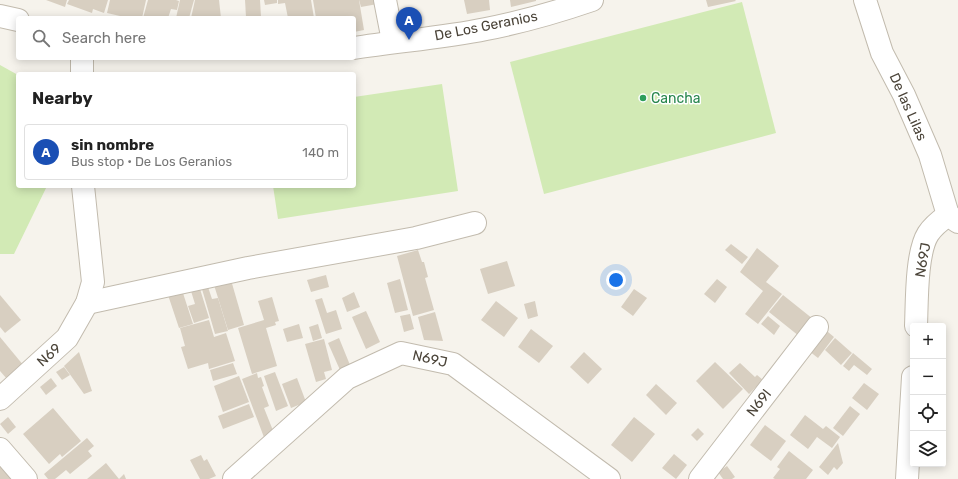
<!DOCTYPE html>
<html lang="en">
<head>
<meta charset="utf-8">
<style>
  :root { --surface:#fff; --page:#f6f6f6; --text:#222; --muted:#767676; --line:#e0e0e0; --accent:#b45309 }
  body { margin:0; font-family:Rubik,sans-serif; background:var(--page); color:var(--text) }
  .controls { position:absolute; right:12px; bottom:12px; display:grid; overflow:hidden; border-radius:4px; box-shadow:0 2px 10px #0003 }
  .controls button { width:36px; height:36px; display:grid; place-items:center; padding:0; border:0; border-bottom:1px solid var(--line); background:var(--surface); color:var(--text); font:20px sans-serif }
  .you { position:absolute; left:616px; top:280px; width:14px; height:14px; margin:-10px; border:3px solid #fff; border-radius:50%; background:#1a73e8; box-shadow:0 0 0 6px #1a73e833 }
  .badge { display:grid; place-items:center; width:26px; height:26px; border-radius:50%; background:var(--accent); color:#fff; font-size:13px; font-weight:700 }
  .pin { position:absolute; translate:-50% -33px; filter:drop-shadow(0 1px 2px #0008) }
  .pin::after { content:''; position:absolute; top:21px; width:14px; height:12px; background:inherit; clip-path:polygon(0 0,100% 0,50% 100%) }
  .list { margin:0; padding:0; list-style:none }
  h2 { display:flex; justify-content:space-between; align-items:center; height:52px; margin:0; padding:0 16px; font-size:17px }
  h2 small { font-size:13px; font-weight:400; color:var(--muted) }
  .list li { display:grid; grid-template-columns:26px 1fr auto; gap:12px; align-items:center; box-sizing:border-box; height:56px; margin:0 8px 8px; padding:0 8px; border:1px solid var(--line); border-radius:4px }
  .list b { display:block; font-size:15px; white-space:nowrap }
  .list p { margin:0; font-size:13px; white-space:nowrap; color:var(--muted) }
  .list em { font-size:13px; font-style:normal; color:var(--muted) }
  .icon { flex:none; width:22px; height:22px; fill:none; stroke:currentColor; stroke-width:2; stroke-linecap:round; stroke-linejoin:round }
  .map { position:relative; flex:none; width:958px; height:479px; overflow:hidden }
  .search { position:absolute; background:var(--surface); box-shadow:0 2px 10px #0003; left:16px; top:16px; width:340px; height:44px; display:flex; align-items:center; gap:10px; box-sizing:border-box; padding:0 14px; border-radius:4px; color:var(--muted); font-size:15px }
  .panel { position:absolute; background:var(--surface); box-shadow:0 2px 10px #0003; left:16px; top:72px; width:340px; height:116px; border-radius:4px }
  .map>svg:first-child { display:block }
  .green { fill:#d2eab5 }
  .building { fill:#d8cfc1 }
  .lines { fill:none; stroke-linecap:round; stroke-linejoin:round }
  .minor-casing { stroke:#c2bbae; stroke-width:24 }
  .minor { stroke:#fff; stroke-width:22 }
  .leisure-dot { fill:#2e9e5b; stroke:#fff; stroke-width:1.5 }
  .labels { text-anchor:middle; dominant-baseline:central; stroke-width:3; stroke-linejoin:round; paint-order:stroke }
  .street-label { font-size:14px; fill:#4b4439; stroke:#fff }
  .leisure-label { font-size:14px; fill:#27864d; stroke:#fff; text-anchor:start }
</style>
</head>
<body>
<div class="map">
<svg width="958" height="479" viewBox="0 0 958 479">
  <rect width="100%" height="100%" fill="#f6f3ec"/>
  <g class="green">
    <polygon points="742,2 776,133 544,194 510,62"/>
    <polygon points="0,65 18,75 18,186 47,186 14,254 0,254"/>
    <polygon points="442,84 458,191 278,219 273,186 354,186 354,97"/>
  </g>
  <g class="building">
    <polygon points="46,0 67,0 65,7"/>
    <polygon points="69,0 108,0 104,13 93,9 92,13 67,4"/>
    <polygon points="110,0 146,0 142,18 119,18 120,16 107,13"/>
    <polygon points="148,0 176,0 179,1 177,10 171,9 168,18 143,18"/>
    <polygon points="180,0 194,0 189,18 176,18"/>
    <polygon points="195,0 219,0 221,18 191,18"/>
    <polygon points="245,0 260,0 261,17 246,17"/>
    <polygon points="264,0 277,0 277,3 265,5"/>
    <polygon points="278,0 311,0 314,18 288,18 285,3 278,4"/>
    <polygon points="313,0 359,0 364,30 354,32 354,18 316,18"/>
    <polygon points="359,0 382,0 383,3 361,7"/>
    <polygon points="464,0 489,0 490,10 467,14"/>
    <polygon points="510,0 536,0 536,1 511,7"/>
    <polygon points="706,0 735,0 736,1 708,7"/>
    <polygon points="731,244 748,257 742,264 725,250"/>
    <polygon points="757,248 779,266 766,282 782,294 758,324 745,314 763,291 740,272"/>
    <polygon points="418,250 422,262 424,262 428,277 425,278 434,310 413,316 397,256"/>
    <polygon points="507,261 515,286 488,294 480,269"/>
    <polygon points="326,275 329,287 311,292 307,280"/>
    <polygon points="400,279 408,310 395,313 387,283"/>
    <polygon points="717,279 727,287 715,303 704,294"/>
    <polygon points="231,280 244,325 228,330 214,285"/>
    <polygon points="208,287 212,299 218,298 228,331 215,334 202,289"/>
    <polygon points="200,289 209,318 194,323 188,306 195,304 191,291"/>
    <polygon points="634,289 647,298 633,316 621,307"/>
    <polygon points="182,290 193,324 179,328 168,295"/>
    <polygon points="354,292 360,307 347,312 342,298"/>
    <polygon points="0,295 21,320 5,333 0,327"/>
    <polygon points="783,295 813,319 799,336 769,312"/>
    <polygon points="272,297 279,321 275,322 276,325 266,328 277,366 252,374 238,328 264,320 258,301"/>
    <polygon points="322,298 327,313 336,310 342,329 326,334 315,300"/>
    <polygon points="496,301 518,318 504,337 481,320"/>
    <polygon points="535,301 538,316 528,319 524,304"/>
    <polygon points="366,311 380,342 366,349 352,317"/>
    <polygon points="435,312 443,341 424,340 418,317"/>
    <polygon points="410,314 414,329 404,332 400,316"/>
    <polygon points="768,316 780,326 774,335 761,324"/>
    <polygon points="209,320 214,337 226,333 235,361 209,369 208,363 188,369 181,347 185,346 180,328"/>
    <polygon points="299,324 303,338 287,342 283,329"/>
    <polygon points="318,324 322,338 313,341 309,327"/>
    <polygon points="822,327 834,337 818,358 805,348"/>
    <polygon points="531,329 553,346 539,363 518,347"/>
    <polygon points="0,337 24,366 7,379 0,371"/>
    <polygon points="339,338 350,365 340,370 328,343"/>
    <polygon points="835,338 852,353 841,365 825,350"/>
    <polygon points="324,339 332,370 324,372 326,379 316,382 305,344"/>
    <polygon points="79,352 92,391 84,394 64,366"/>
    <polygon points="584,352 602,369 588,384 570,367"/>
    <polygon points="853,353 872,369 867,375 854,365 849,371 843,366"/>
    <polygon points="715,362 743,389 723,409 696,381"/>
    <polygon points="233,363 237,374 213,381 210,370"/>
    <polygon points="740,363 755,377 757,375 763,380 749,394 729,373"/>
    <polygon points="64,367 70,375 62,380 56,372"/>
    <polygon points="275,372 288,406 276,411 264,376"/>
    <polygon points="257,373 258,378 261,377 264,386 262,387 269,406 264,408 274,433 265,440 242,379"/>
    <polygon points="239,376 249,402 223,412 214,386"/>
    <polygon points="51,378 57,386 46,395 40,387"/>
    <polygon points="297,378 306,402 291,408 282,384"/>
    <polygon points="864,383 879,394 867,410 852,398"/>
    <polygon points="656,384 677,403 666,415 646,395"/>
    <polygon points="249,404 254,417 223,429 218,416"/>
    <polygon points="850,406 860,414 843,436 833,428"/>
    <polygon points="53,408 81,441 62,457 60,454 49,464 23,434"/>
    <polygon points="805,415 823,429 826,426 840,437 832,448 817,437 808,449 790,435"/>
    <polygon points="8,417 16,427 8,434 0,424"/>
    <polygon points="634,417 655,434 632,462 611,445"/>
    <polygon points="765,425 786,441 771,461 750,445"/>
    <polygon points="698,428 704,434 697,441 691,435"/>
    <polygon points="87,438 94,446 88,451 92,456 70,474 66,470 55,479 48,479 44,474"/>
    <polygon points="838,443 843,463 837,470 834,467 828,475 819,467"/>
    <polygon points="789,451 813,470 806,479 775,479 773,478 780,469 777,467"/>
    <polygon points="674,454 687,465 676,479 662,468"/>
    <polygon points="201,455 204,461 207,459 216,476 209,479 200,479 190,460"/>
    <polygon points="0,456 19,479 0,479"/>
    <polygon points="106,463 119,479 124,474 126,479 87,479"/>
    <polygon points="727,466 735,477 732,479 723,479 718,472"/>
  </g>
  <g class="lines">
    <defs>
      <g id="minor">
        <polyline points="385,0 393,41"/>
        <polyline points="865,0 882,53 904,95 930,155 948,215"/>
        <polyline points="0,16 18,20"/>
        <path d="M354,48c44,-7 89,-10 132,-19 36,-7 71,-17 106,-29"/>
        <polyline points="82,58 82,74"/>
        <polyline points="87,303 248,268 416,238 475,223"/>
        <path d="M916,326c1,-23 0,-73 12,-92 5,-8 13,-14 20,-19l10,7"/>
        <polyline points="0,399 67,338 87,303 93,282 83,186"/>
        <polyline points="0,449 26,479"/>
        <polyline points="234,479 347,378 401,353 453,364 609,479"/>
        <polyline points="700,479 817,327"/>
        <polyline points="907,479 913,377"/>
      </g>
    </defs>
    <use href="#minor" class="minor-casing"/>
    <use href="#minor" class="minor"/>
  </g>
  <circle class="leisure-dot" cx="643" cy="98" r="4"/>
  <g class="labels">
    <g class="street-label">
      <text transform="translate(486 26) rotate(-11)">De Los Geranios</text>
      <text transform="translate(908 107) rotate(66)">De las Lilas</text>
      <text transform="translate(923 260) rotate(-80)">N69J</text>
      <text transform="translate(49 355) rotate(-42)">N69</text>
      <text transform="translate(430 359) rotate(13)">N69J</text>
      <text transform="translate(759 403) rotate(-52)">N69l</text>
    </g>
    <g class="leisure-label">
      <text x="651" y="98">Cancha</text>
    </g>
  </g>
</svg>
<div class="controls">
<button>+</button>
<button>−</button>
<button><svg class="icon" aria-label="locate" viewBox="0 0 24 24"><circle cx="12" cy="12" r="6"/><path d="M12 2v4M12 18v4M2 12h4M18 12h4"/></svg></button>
<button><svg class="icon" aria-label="layers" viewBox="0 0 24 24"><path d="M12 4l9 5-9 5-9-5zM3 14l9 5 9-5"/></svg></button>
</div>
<div class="you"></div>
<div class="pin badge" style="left:409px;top:40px;background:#1a4fb4">A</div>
<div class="search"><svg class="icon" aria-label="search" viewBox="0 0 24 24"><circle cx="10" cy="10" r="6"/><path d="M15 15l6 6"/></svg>Search here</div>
<section class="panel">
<h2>Nearby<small></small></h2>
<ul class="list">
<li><span class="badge" style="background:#1a4fb4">A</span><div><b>sin nombre</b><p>Bus stop · De Los Geranios</p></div><em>140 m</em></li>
</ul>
</section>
</div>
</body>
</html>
